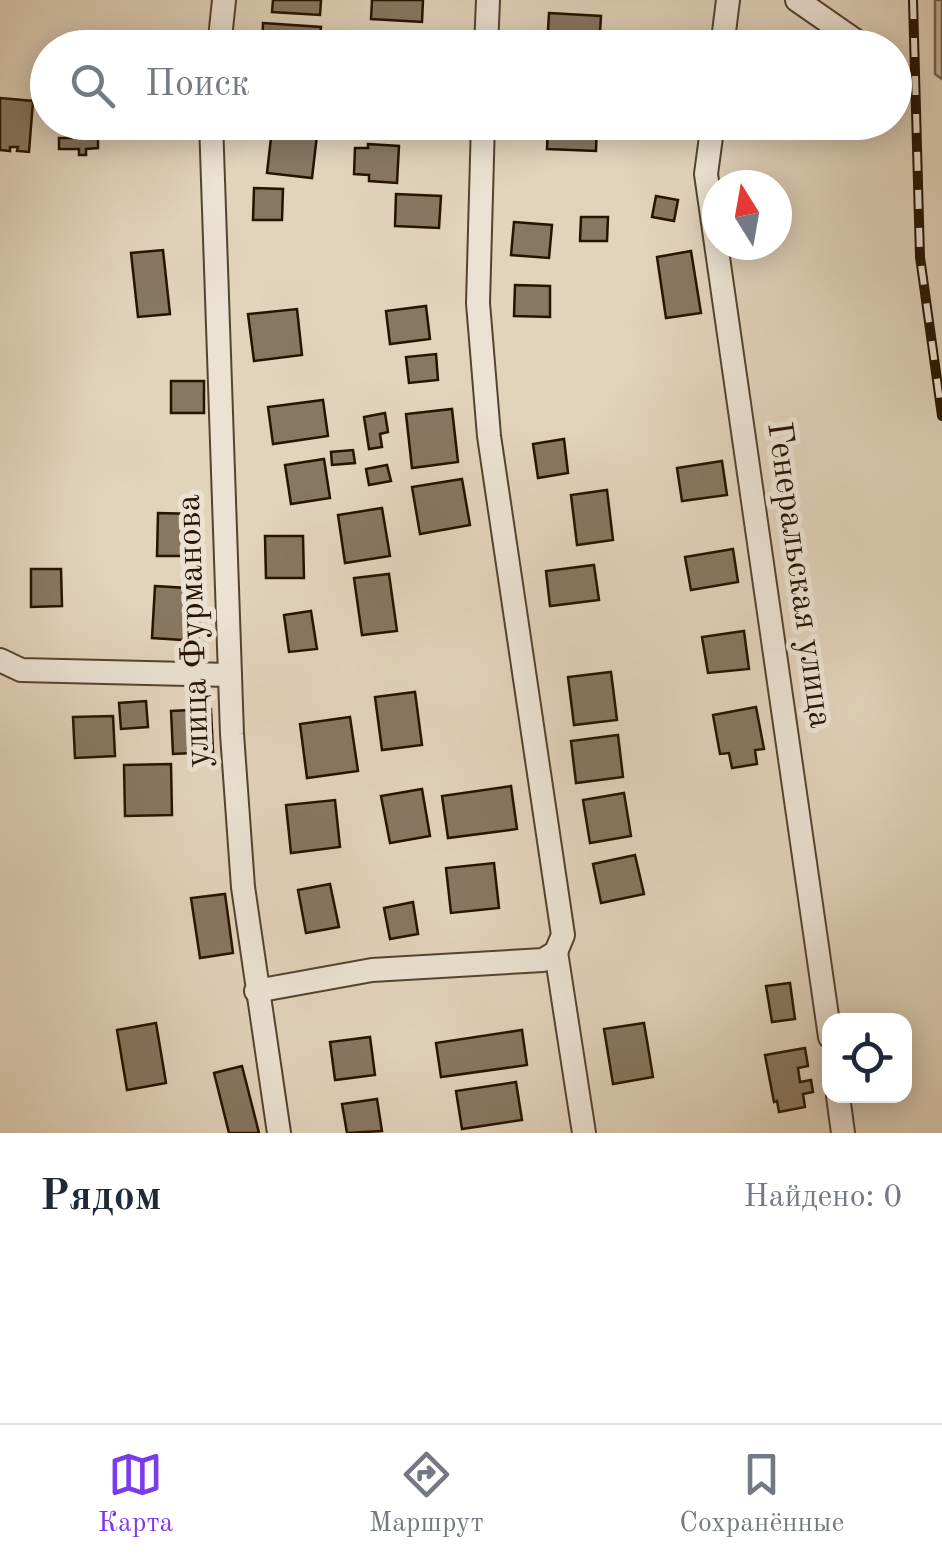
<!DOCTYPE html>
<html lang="ru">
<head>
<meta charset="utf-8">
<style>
  :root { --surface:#fff; --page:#f6f6f7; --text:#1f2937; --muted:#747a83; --line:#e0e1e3; --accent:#7c3aed }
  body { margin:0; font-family:"Old Standard TT",serif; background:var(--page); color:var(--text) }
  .controls { position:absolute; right:30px; bottom:30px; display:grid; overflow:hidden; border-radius:20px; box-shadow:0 5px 25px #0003 }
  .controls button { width:90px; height:90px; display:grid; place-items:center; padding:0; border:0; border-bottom:2px solid var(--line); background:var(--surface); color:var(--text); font:50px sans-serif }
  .compass { position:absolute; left:702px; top:170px; width:90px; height:90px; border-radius:50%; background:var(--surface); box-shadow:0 5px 25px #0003; rotate:349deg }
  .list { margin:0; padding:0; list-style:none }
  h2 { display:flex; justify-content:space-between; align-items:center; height:130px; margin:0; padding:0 40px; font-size:42px }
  h2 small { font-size:32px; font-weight:400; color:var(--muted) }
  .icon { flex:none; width:55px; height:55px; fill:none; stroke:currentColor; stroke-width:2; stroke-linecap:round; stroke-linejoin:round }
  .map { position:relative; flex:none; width:942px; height:1133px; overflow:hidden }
  .search { position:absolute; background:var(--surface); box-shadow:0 5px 25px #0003; left:30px; right:30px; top:30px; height:110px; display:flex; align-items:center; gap:25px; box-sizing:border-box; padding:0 35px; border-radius:55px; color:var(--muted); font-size:38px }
  .sheet { height:290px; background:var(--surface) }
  nav { display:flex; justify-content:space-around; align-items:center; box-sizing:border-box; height:140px; border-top:2px solid var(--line); background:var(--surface); font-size:28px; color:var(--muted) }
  nav a { display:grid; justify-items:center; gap:5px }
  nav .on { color:var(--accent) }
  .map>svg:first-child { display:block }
  .green { fill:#c2b29b; stroke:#74624e; stroke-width:2.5 }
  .building { fill:#887761; stroke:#261300; stroke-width:2.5 }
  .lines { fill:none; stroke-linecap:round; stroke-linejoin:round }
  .minor-casing { stroke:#55432f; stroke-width:26 }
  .minor { stroke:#ece2d3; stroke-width:22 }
  .rail-casing { stroke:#261300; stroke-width:10 }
  .rail { stroke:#ece2d3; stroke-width:6; stroke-dasharray:19; stroke-linecap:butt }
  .labels { text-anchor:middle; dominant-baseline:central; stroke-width:10; stroke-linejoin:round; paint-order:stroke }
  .street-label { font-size:35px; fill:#261300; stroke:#ece2d3 }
</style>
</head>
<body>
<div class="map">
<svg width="942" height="1133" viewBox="0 0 942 1133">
  <rect width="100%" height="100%" fill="#e2d3bb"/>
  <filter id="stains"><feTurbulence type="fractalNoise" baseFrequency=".002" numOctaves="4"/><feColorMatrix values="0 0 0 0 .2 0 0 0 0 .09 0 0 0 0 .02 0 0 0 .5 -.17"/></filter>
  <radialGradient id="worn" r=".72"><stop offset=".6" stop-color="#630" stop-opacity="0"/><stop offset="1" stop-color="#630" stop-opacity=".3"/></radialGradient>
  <polygon class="green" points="935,0 942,0 942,79 935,74"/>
  <g class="building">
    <polygon points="273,0 321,0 320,15 272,12"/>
    <polygon points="372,0 423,0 422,22 371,19"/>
    <polygon points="549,13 601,16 599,48 547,47"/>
    <polygon points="263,23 321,27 319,48 262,48"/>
    <polygon points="374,37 423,41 423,48 373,48"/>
    <polygon points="0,98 33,101 29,152 17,151 18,147 10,147 10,151 0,150"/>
    <polygon points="72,122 98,122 98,148 86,149 86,155 79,155 79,149 59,149 59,138 72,138"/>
    <polygon points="134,122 170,122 171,123 166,131 158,126"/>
    <polygon points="548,122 597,122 596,151 547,149"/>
    <polygon points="272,129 317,135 312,178 267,173"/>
    <polygon points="368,144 399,146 397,183 369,181 369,175 354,174 355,148 368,148"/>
    <polygon points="254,188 283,189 282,220 253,220"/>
    <polygon points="396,194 441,196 439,228 395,226"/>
    <polygon points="656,196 678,200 674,221 652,217"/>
    <polygon points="581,217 608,217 607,241 580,241"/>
    <polygon points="514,222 552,225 549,258 511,255"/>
    <polygon points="163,250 170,314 138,317 131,253"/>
    <polygon points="691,251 701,313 666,318 657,257"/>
    <polygon points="515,285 550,286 550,317 514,316"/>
    <polygon points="426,306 430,339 390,344 386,311"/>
    <polygon points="297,309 302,355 254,361 248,314"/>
    <polygon points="436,354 438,380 409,383 406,357"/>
    <rect x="171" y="381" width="33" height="32"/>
    <polygon points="323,400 328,436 273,444 268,407"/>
    <polygon points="452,409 458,462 412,468 406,414"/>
    <polygon points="385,413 388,432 380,434 382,447 369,449 364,417"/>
    <polygon points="564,439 568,473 538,478 533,444"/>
    <polygon points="353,450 355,463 332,465 331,452"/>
    <polygon points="324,459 330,498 291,504 285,465"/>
    <polygon points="722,461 727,495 682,501 677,468"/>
    <polygon points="387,465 391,481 369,485 366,469"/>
    <polygon points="462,479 470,525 420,534 412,487"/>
    <polygon points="607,490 613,540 577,545 571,495"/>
    <polygon points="382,508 390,556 345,563 338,515"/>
    <polygon points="158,513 196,514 195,556 157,556"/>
    <polygon points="265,536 303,536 304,578 266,578"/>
    <polygon points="733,549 738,582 691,590 685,557"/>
    <polygon points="594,565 599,600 550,606 546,571"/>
    <polygon points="31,569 61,569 62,606 31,607"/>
    <polygon points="389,574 397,631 362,635 354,578"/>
    <polygon points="155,586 187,588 185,612 200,613 198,641 152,638"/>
    <polygon points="311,611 317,649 289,652 284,615"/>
    <polygon points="744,631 749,669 708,673 702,637"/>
    <polygon points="611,672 617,720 574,725 568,677"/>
    <polygon points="415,692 422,745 382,750 375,697"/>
    <polygon points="146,701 148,727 121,729 119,703"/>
    <polygon points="756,707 764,749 755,750 757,764 732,768 729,753 720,754 713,715"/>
    <polygon points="211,709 213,752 173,754 171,711"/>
    <polygon points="113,716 115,756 75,758 73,717"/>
    <polygon points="350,717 358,771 307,778 300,724"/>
    <polygon points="618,735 623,777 576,783 571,741"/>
    <polygon points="171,764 172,815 125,816 124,765"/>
    <polygon points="511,786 517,829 448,838 442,796"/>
    <polygon points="422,789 430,836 390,843 381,796"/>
    <polygon points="624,793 631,836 590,843 583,800"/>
    <polygon points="335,800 340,847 291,853 286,805"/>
    <polygon points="635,855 644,894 601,903 593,864"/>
    <polygon points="494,863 499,908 451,913 446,868"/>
    <polygon points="330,884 339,927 306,933 298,890"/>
    <polygon points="225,894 233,953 200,958 191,898"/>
    <polygon points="413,902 418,934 390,939 384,908"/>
    <polygon points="790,983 795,1019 772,1022 766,986"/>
    <polygon points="156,1023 166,1083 127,1090 117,1030"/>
    <polygon points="644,1023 653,1077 613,1084 604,1029"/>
    <polygon points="522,1030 527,1065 441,1077 436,1043"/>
    <polygon points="370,1037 375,1075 335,1080 330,1042"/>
    <polygon points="805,1048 808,1066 798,1068 800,1082 811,1080 813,1092 803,1094 805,1107 779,1112 777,1101 774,1102 765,1055"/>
    <polygon points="242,1066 259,1133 229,1133 214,1073"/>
    <polygon points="516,1082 522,1120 462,1129 456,1091"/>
    <polygon points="377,1099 382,1131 347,1133 342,1104"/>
  </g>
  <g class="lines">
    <defs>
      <g id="minor">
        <polyline points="797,0 866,48"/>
        <polyline points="219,48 224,0"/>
        <polyline points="486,48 488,0"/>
        <polyline points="722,48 728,0"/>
        <polyline points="211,122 232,734 243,887 279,1133"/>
        <polyline points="713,122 706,174 830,1037"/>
        <polyline points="0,660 21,670 230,675"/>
        <polyline points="556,952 584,1133"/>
        <polyline points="256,991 372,970 543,960 556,952 563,935 489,436 478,303 483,122"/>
        <polyline points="838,1096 843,1133"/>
      </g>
    </defs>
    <use href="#minor" class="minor-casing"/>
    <use href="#minor" class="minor"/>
    <defs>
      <polyline id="rail" points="913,0 920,257 942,416"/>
    </defs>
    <use href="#rail" class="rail-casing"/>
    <use href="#rail" class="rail"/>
  </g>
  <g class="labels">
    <g class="street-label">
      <text transform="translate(799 575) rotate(82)">Генеральская улица</text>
      <text transform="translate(194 631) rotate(-92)">улица Фурманова</text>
    </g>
  </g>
  <rect width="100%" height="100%" filter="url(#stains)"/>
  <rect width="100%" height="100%" fill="url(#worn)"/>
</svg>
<div class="controls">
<button><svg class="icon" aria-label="locate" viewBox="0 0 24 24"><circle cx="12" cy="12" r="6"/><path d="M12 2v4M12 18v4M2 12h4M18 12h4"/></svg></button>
</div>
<svg class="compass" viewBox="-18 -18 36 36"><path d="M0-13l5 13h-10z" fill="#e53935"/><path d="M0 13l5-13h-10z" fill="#747a83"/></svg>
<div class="search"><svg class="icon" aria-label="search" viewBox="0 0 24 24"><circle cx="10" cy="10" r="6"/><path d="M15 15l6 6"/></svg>Поиск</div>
</div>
<section class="sheet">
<h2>Рядом<small>Найдено: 0</small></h2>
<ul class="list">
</ul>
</section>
<nav>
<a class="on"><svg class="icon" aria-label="map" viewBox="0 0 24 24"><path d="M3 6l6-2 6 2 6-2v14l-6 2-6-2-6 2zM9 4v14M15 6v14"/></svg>Карта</a>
<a><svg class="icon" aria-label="directions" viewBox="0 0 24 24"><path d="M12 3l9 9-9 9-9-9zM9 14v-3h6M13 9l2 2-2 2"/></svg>Маршрут</a>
<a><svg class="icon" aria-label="saved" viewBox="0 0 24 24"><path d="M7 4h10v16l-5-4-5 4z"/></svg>Сохранённые</a>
</nav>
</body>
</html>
